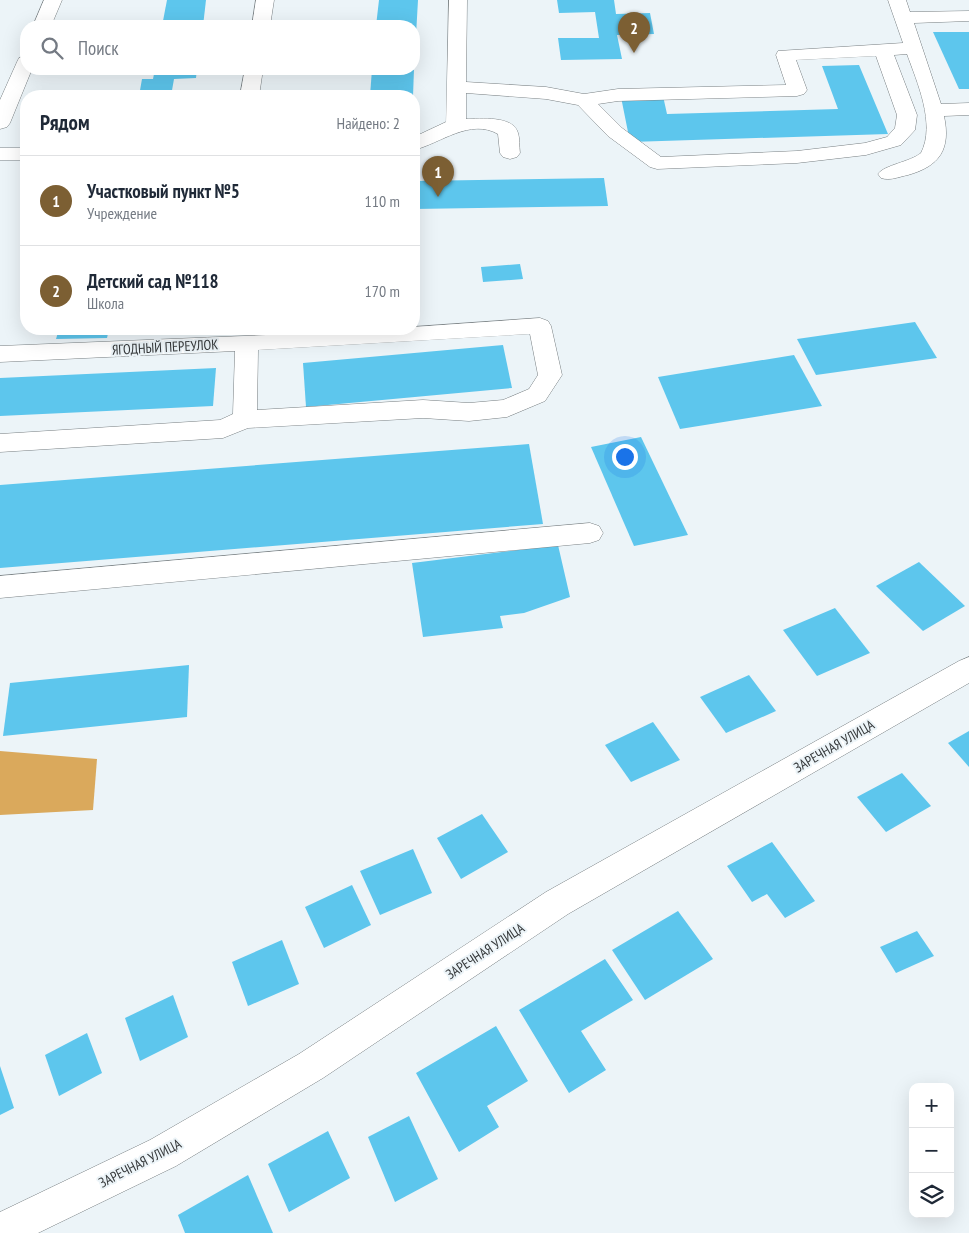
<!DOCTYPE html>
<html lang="ru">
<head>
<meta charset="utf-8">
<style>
  :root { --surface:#fff; --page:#f6f6f7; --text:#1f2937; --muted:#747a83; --line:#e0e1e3; --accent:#7c5f33 }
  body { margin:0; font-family:"PT Sans Narrow",sans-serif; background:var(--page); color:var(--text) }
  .controls { position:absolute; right:15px; bottom:15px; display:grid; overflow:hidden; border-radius:10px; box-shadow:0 5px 20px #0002 }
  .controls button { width:45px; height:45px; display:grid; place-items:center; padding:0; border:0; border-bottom:1px solid var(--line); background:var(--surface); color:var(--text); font:25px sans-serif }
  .you { position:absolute; left:624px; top:456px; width:18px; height:18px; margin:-12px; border:4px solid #fff; border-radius:50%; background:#1a73e8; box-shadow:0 0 0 8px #1a73e833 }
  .badge { display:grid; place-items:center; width:32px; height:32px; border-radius:50%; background:var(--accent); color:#fff; font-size:16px; font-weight:700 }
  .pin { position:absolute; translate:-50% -41px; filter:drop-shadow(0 1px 2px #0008) }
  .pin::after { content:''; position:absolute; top:26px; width:18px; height:15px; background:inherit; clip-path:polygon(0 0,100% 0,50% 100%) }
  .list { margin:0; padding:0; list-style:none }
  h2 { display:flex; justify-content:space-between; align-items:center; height:65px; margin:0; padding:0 20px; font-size:21px }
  h2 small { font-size:16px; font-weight:400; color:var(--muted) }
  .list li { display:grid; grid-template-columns:32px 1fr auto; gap:15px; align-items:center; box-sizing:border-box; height:90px; padding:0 20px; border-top:1px solid var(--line) }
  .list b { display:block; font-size:19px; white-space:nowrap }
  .list p { margin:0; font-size:16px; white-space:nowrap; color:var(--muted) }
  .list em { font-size:16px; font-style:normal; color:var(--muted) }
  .icon { flex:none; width:28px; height:28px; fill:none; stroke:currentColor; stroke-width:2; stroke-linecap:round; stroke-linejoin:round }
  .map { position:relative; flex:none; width:969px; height:1233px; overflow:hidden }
  .search { position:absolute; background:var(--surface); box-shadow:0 5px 20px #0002; left:20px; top:20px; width:400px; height:55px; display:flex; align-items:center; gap:12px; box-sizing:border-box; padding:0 18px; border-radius:20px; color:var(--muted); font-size:19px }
  .panel { position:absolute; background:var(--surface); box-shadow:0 5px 20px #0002; left:20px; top:90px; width:400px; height:245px; border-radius:20px }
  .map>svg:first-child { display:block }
  .forest { fill:#daa95c }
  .building { fill:#5dc6ed }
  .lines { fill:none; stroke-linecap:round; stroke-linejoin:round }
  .minor-casing { stroke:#787f82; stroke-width:1 }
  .minor { fill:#fff; fill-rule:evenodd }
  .labels { text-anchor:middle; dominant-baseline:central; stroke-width:4; stroke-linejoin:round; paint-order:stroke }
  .street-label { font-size:14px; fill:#35383a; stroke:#ecf4f8 }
</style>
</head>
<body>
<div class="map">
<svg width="969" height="1233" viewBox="0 0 969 1233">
  <rect width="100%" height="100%" fill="#ecf4f8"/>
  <polygon class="forest" points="0,751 97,759 93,810 0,815"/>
  <g class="building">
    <polygon points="167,0 206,0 203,26 162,26"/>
    <polygon points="379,0 418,0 415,53 414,26 376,26"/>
    <polygon points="557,0 614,0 616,14 650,13 654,34 617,35 622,59 561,60 558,38 599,38 595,12 559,13"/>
    <polygon points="933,32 969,32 969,89 959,89"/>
    <polygon points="859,65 888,134 630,142 621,97 663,96 667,114 838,109 822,66"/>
    <polygon points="155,69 197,69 196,78 174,79 171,96 139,96 142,79 153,79"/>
    <polygon points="372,69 414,69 413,96 370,96"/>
    <polygon points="604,178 608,206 414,209 414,181"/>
    <polygon points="520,264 523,279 483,282 481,267"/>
    <polygon points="915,322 937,358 816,375 797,339"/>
    <polygon points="59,329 109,329 107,338 56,339"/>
    <polygon points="503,345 512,388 306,407 303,363"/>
    <polygon points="794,355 822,406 680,429 658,377"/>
    <polygon points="216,368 213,406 0,416 0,378"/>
    <polygon points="641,437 688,535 634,546 591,447"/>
    <polygon points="529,444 543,524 0,568 0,485"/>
    <polygon points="558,545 570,597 524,613 500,616 503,628 423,637 412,563"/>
    <polygon points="919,562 965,606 923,631 876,586"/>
    <polygon points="835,608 870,653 817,676 783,630"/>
    <polygon points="189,665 187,717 3,736 10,683"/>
    <polygon points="749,675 776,711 726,733 700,697"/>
    <polygon points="653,722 680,760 631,782 605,745"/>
    <polygon points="969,731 969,767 948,743"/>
    <polygon points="902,773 931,806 886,832 857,797"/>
    <polygon points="482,814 508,852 461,879 437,838"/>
    <polygon points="772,842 815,901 785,918 767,894 752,902 727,866"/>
    <polygon points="413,849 432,893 380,915 360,871"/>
    <polygon points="352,885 371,925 324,948 305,907"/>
    <polygon points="678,911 713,959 645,1000 612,950"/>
    <polygon points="917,931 934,956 896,973 880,947"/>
    <polygon points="282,940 299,984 248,1006 232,962"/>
    <polygon points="605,959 633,1000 581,1031 606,1070 569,1093 519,1010"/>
    <polygon points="173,995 188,1037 140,1061 125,1018"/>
    <polygon points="496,1026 528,1081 487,1106 499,1127 459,1152 416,1073"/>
    <polygon points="87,1033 102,1073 59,1096 45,1055"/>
    <polygon points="0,1066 14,1108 0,1115"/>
    <polygon points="409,1116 438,1179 395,1202 368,1137"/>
    <polygon points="328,1131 350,1178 289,1212 268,1164"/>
    <polygon points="248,1175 273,1233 185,1233 178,1215"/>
  </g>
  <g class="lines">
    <defs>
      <g id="minor">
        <polygon points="44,0 62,0 51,26 33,26"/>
        <polygon points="256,0 274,0 270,26 252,26"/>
        <path d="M449,0h18l-1,82 80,5 38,7 34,-5 168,-4 -10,-30 2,-4 125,-8 -15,-43h18l4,12 59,-1v10l-55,2 27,81 28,-1v12l-25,1c7,33 -4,50 -36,59 -10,2 -18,6 -27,3l-3,-4c6,-9 32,-12 43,-21 15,-29 -4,-71 -14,-99l-13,1 23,60 -2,15 -14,15 -35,10 -69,8 -140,6 -7,-2 -42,-31 -30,-31 -32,-6 -80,-6v26c14,0 47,-4 52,14 2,6 1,13 2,20l-3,4 -7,2 -7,-2 -3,-4 -2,-19c-28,-16 -57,9 -84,16v-13l32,-15zM876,56l21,59 -2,13 -8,9 -22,6 -68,8 -136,6 -39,-29 -24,-24 20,-3 179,-5 7,-2 3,-4 -11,-30z"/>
        <polygon points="26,56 26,69 32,69 10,123 7,127 0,129 0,100 17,62 19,58"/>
        <polygon points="245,69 263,69 259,96 240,96"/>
        <rect x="0" y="148" width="26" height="12"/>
        <path d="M540,318l8,3 3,5 11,49 -17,26 -38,16 -38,4 -46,-3 -175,10 -25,10 -223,14v-18l220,-14 13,-6 2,-63 -235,11v-16l414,-17v-2zM530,334l8,41 -9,14 -26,11 -34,3 -46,-3 -166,10 1,-60z"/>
        <polygon points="590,523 599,526 603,533 599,540 590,543 0,598 0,576"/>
        <polygon points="969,657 969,683 568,914 323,1078 176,1166 38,1233 0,1233 0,1212 150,1140 299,1054 546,892 959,661"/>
      </g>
    </defs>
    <use href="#minor" class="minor-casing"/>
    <use href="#minor" class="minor"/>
  </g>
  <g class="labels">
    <g class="street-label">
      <text transform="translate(165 347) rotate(-3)">ЯГОДНЫЙ ПЕРЕУЛОК</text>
      <text transform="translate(834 746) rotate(-30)">ЗАРЕЧНАЯ УЛИЦА</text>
      <text transform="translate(485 951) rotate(-33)">ЗАРЕЧНАЯ УЛИЦА</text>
      <text transform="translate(140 1163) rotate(-27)">ЗАРЕЧНАЯ УЛИЦА</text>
    </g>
  </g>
</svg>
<div class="controls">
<button>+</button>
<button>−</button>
<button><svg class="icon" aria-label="layers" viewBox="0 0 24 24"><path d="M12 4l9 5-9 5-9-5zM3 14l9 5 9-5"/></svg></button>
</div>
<div class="you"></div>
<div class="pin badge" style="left:438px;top:197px">1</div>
<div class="pin badge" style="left:634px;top:53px">2</div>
<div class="search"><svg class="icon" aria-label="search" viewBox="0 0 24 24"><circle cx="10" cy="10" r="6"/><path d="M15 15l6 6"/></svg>Поиск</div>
<section class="panel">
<h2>Рядом<small>Найдено: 2</small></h2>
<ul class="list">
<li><span class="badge">1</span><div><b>Участковый пункт №5</b><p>Учреждение</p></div><em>110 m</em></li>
<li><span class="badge">2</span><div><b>Детский сад №118</b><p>Школа</p></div><em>170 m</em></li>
</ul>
</section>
</div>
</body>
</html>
